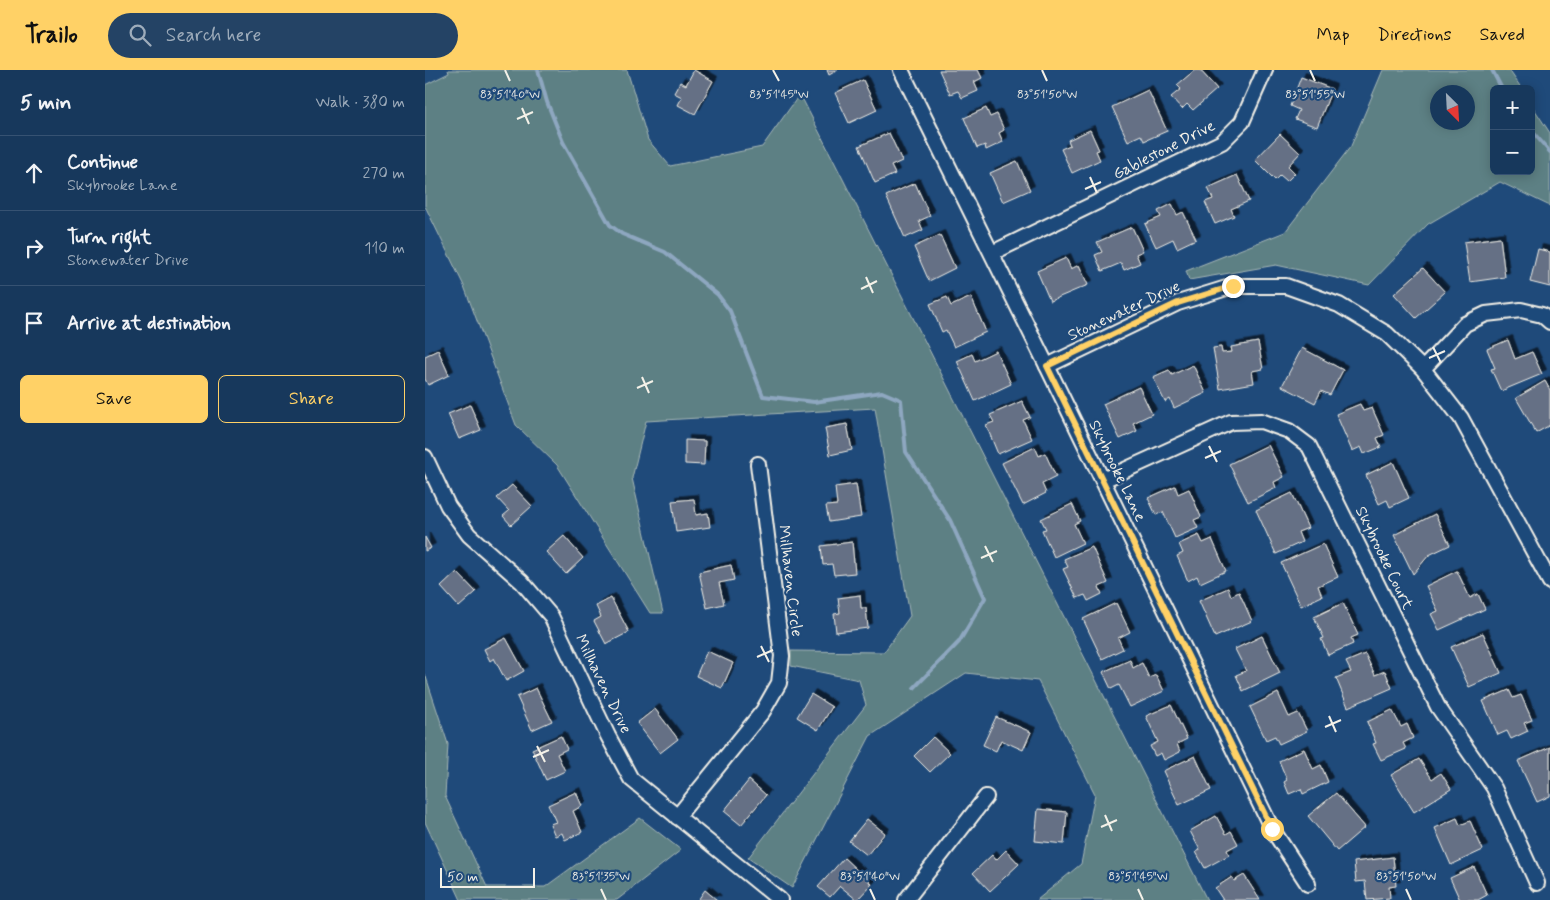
<!DOCTYPE html>
<html lang="en">
<head>
<meta charset="utf-8">
<style>
  :root { --surface:#17385c; --page:#244365; --text:#f1f3f6; --muted:#9eacbb; --line:#365272; --accent:#ffd166 }
  body { margin:0; font-family:Mynerve,sans-serif; background:var(--page); color:var(--text) }
  .controls { position:absolute; right:15px; top:15px; display:grid; overflow:hidden; border-radius:8px; box-shadow:0 2px 12px #0003 }
  .controls button { width:45px; height:45px; display:grid; place-items:center; padding:0; border:0; border-bottom:1px solid var(--line); background:var(--surface); color:var(--text); font:25px sans-serif }
  .compass { position:absolute; left:1005px; top:15px; width:45px; height:45px; border-radius:50%; background:var(--surface); box-shadow:0 2px 12px #0003; rotate:156deg }
  .scale { position:absolute; left:15px; bottom:12px; width:95px; box-sizing:border-box; padding-left:5px; border:2px solid #f4f1e8; border-top:0; font-size:14px; line-height:18px; white-space:nowrap; color:#f4f1e8; -webkit-text-stroke:4px #1f4a7a; paint-order:stroke }
  .stop { position:absolute; width:15px; height:15px; margin:-11px; border:4px solid #ffd166; border-radius:50%; background:#fff }
  .stop.end { background:#ffd166; border-color:#fff; box-shadow:0 1px 5px #0008 }
  .list { margin:0; padding:0; list-style:none }
  h2 { display:flex; justify-content:space-between; align-items:center; height:65px; margin:0; padding:0 20px; font-size:21px }
  h2 small { font-size:16px; font-weight:400; color:var(--muted) }
  .list li { display:grid; grid-template-columns:32px 1fr auto; gap:15px; align-items:center; box-sizing:border-box; height:75px; padding:0 20px; border-top:1px solid var(--line) }
  .list b { display:block; font-size:19px; white-space:nowrap }
  .list p { margin:0; font-size:16px; white-space:nowrap; color:var(--muted) }
  .list em { font-size:16px; font-style:normal; color:var(--muted) }
  .actions { display:flex; gap:10px; padding:15px 20px }
  .actions a { flex:1; padding:11px 0; border:1px solid var(--accent); border-radius:8px; text-align:center; font-size:18px; color:var(--accent) }
  .actions .main { background:var(--accent); color:#111 }
  .icon { flex:none; width:28px; height:28px; fill:none; stroke:currentColor; stroke-width:2; stroke-linecap:round; stroke-linejoin:round }
  .map { position:relative; flex:none; width:1125px; height:830px; overflow:hidden }
  header { display:flex; align-items:center; gap:30px; box-sizing:border-box; height:70px; padding:0 25px; background:var(--accent); color:#111 }
  header strong { font-size:24px }
  nav { display:flex; gap:28px; margin-inline-start:auto; font-size:18px }
  .search { width:350px; height:45px; background:var(--page); display:flex; align-items:center; gap:12px; box-sizing:border-box; padding:0 18px; border-radius:28px; color:var(--muted); font-size:19px }
  main { display:flex }
  aside { flex:1; background:var(--surface) }
  .map>svg:first-child { display:block }
  .green { fill:#5d8084; stroke:#a8b8b6; fill-rule:evenodd }
  .lines { fill:none; stroke-linecap:round; stroke-linejoin:round }
  .stream { stroke:#8ea7c0; stroke-width:4 }
  .building { fill:#656f85; stroke:#f4f1e8; filter:url(#shadow) }
  .minor-casing { stroke:#f4f1e8; stroke-width:18 }
  .minor { stroke:#1f4a7a; stroke-width:14 }
  .route { stroke:#ffd166; stroke-width:6 }
  .ticks { fill:none; stroke:#f4f1e8; stroke-width:2 }
  .labels { text-anchor:middle; dominant-baseline:central; stroke-width:4.5; stroke-linejoin:round; paint-order:stroke }
  .street-label { font-size:16px; fill:#f4f1e8; stroke:#1f4a7a }
  .ticks-label { font-size:12px; text-anchor:middle; fill:#f4f1e8; stroke:#1f4a7a; stroke-width:4.5; stroke-linejoin:round; paint-order:stroke }
</style>
</head>
<body>
<header>
<strong>Trailo</strong>
<div class="search"><svg class="icon" aria-label="search" viewBox="0 0 24 24"><circle cx="10" cy="10" r="6"/><path d="M15 15l6 6"/></svg>Search here</div>
<nav><a>Map</a><a>Directions</a><a>Saved</a></nav>
</header>
<main>
<aside>
<h2>5 min<small>Walk · 380 m</small></h2>
<ul class="list">
<li><svg class="icon" aria-label="ahead" viewBox="0 0 24 24"><path d="M12 20V5M6 11l6-6 6 6"/></svg><div><b>Continue</b><p>Skybrooke Lane</p></div><em>270 m</em></li>
<li><svg class="icon" aria-label="right" viewBox="0 0 24 24"><path d="M7 20v-9h11M14 6l5 5-5 5"/></svg><div><b>Turn right</b><p>Stonewater Drive</p></div><em>110 m</em></li>
<li><svg class="icon" aria-label="arrive" viewBox="0 0 24 24"><path d="M6 21V4h12l-3 4 3 4H6"/></svg><div><b>Arrive at destination</b></div></li>
</ul>
<div class="actions"><a class="main">Save</a><a>Share</a></div>
</aside>
<div class="map">
<svg width="1125" height="830" viewBox="0 0 1125 830">
  <defs>
    <filter id="shadow"><feDropShadow dx="4.5" dy="-4.5" stdDeviation="0" flood-color="#0009"/></filter>
  </defs>
  <rect width="100%" height="100%" fill="#1f4a7a"/>
  <filter id="ink" filterUnits="userSpaceOnUse"><feTurbulence type="fractalNoise" baseFrequency=".02" numOctaves="2"/><feDisplacementMap in="SourceGraphic" scale="10" xChannelSelector="R" yChannelSelector="G"/><feConvolveMatrix kernelMatrix="1 2 1 2 8 2 1 2 1" color-interpolation-filters="sRGB"/></filter>
  <g filter="url(#ink)">
    <g class="green">
      <polygon points="23,0 202,0 223,70 245,96 337,77 375,24 782,830 612,830 656,794 670,724 613,611 541,603 445,666 367,818 323,788 441,635 434,610 366,596 366,581 459,582 485,546 450,338 221,351 207,408 238,543 225,543 132,395 91,355 39,216 0,136 0,15 24,3"/>
      <path d="M958,0h126l13,19h-28v82h37v-67l19,29v73l-50,-24 -72,42 -59,61 -93,-20 -87,15 -3,-9 99,-39 66,-86zM1012,22h30v30h-30z"/>
      <polygon points="0,604 23,674 20,726 62,817 120,817 215,748 256,780 192,830 36,830 0,752"/>
    </g>
    <g class="lines">
      <g class="stream">
        <polyline points="113,0 122,32 138,72 185,155 197,164 240,182 293,225 305,241 338,326 389,332 457,322 476,330 481,382 525,450 560,528 534,572 489,618"/>
        <polyline points="1067,0 1077,19"/>
        <polyline points="1106,60 1125,82"/>
      </g>
    </g>
    <g class="building">
      <polygon points="269,0 288,11 270,44 253,35 257,27 249,23 255,12 261,15"/>
      <polygon points="402,0 413,0 404,5"/>
      <polygon points="514,0 553,0 557,8 549,12 553,21 537,28 533,21 525,24"/>
      <polygon points="770,0 775,0 792,19 768,40 762,34 757,39 746,27 756,19 752,15"/>
      <polygon points="876,7 907,19 892,57 870,49 874,40 865,36"/>
      <polygon points="438,10 452,40 424,53 410,23"/>
      <polygon points="723,20 742,61 719,71 716,65 703,71 687,37"/>
      <polygon points="561,38 565,47 572,44 579,60 574,63 578,72 561,80 560,75 552,78 539,48"/>
      <polygon points="665,60 674,80 671,81 675,90 647,103 636,79 645,75 643,70"/>
      <polygon points="464,63 477,91 466,96 470,104 450,113 434,76"/>
      <polygon points="855,64 875,83 863,96 870,103 862,111 855,105 850,110 830,90"/>
      <polygon points="592,91 605,120 578,132 565,103"/>
      <polygon points="812,105 824,131 806,139 809,146 790,154 780,132 788,129 783,118"/>
      <polygon points="490,113 505,146 494,151 498,160 480,168 461,126"/>
      <polygon points="747,134 752,145 758,142 771,169 752,178 748,169 731,177 720,154 736,147 733,141"/>
      <polygon points="707,157 718,181 711,184 715,193 699,200 696,193 677,201 670,185 677,182 672,172"/>
      <polygon points="515,165 530,198 504,211 489,177"/>
      <polygon points="1075,167 1080,207 1045,212 1039,172"/>
      <polygon points="1113,179 1125,182 1125,217 1105,212"/>
      <polygon points="641,188 646,199 654,195 663,215 625,231 612,201"/>
      <polygon points="998,198 1020,222 991,248 969,224"/>
      <polygon points="522,227 526,236 546,227 561,262 529,277 521,260 517,262 505,234"/>
      <polygon points="1083,270 1090,289 1107,282 1117,304 1076,321 1066,299 1070,298 1062,279"/>
      <polygon points="833,272 838,299 827,301 829,313 795,319 788,278 796,277 797,283 807,282 806,277"/>
      <polygon points="877,278 918,300 905,325 896,321 890,333 857,316"/>
      <polygon points="13,280 24,305 3,315 0,309 0,286"/>
      <polygon points="571,281 586,314 550,331 532,291 547,284 550,291"/>
      <polygon points="768,295 781,323 749,338 745,329 740,332 728,307 744,300 747,305"/>
      <polygon points="1120,311 1125,320 1125,355 1111,363 1091,328"/>
      <polygon points="714,317 727,344 708,353 712,361 695,369 678,334"/>
      <polygon points="597,331 605,347 598,350 607,369 573,384 561,355 569,352 565,345"/>
      <polygon points="935,334 938,341 947,338 959,365 952,368 956,377 939,384 936,377 927,381 911,344"/>
      <polygon points="45,335 56,360 34,369 23,344"/>
      <polygon points="422,354 427,380 405,385 400,358"/>
      <polygon points="260,370 280,371 279,395 260,394"/>
      <polygon points="843,375 859,407 849,412 851,418 823,432 804,394"/>
      <polygon points="610,377 614,386 620,383 631,407 617,414 621,423 598,435 577,393"/>
      <polygon points="968,392 984,428 965,437 962,430 954,434 941,405"/>
      <polygon points="431,414 436,447 404,452 401,436 412,435 410,417"/>
      <polygon points="87,415 107,436 86,455 78,446 84,441 72,428"/>
      <polygon points="750,416 753,424 764,419 776,447 769,450 773,458 750,468 738,442 731,445 723,428"/>
      <polygon points="867,423 883,458 873,462 877,472 851,484 831,440"/>
      <polygon points="269,429 271,445 283,443 285,457 251,462 247,431"/>
      <polygon points="647,434 655,451 649,454 658,473 629,487 617,460 621,459 616,449"/>
      <polygon points="1010,444 1025,475 1004,485 988,504 969,465"/>
      <polygon points="774,465 778,473 787,469 801,501 775,513 772,506 763,511 752,486 758,483 754,474"/>
      <polygon points="139,466 158,488 141,504 121,482"/>
      <polygon points="0,467 6,478 0,481"/>
      <polygon points="427,472 430,503 409,505 407,494 398,495 396,476"/>
      <polygon points="898,474 913,507 893,516 897,526 876,536 856,493"/>
      <polygon points="667,477 683,513 674,517 677,524 663,531 660,525 652,528 638,499 643,497 639,489"/>
      <polygon points="306,495 309,510 294,513 299,534 282,538 274,502"/>
      <polygon points="1032,501 1045,528 1053,524 1060,539 1014,560 1006,544 1013,541 1001,516"/>
      <polygon points="32,502 51,522 34,537 16,517"/>
      <polygon points="803,518 806,526 814,522 827,551 790,567 774,531"/>
      <polygon points="435,525 436,538 441,538 443,558 411,562 409,544 415,543 413,528"/>
      <polygon points="186,528 204,562 181,574 169,551 176,547 171,536"/>
      <polygon points="691,533 705,562 693,568 698,579 677,589 658,549"/>
      <polygon points="918,533 933,565 926,568 928,574 903,585 896,569 899,568 889,547"/>
      <polygon points="1058,563 1076,603 1044,617 1026,577"/>
      <polygon points="837,566 855,603 818,621 811,605 821,601 810,579"/>
      <polygon points="81,568 99,601 81,611 69,588 65,591 59,579"/>
      <polygon points="282,581 308,593 297,618 271,606"/>
      <polygon points="940,584 950,605 960,601 967,618 923,637 911,608 926,602 921,592"/>
      <polygon points="705,590 708,598 717,593 724,608 731,605 739,621 705,637 694,615 686,619 678,602"/>
      <polygon points="111,618 127,651 107,660 92,627"/>
      <polygon points="1084,620 1088,628 1096,625 1107,650 1099,653 1103,661 1086,669 1082,661 1073,665 1058,631"/>
      <polygon points="853,623 864,647 873,643 882,661 854,674 850,666 841,670 825,637"/>
      <polygon points="386,624 407,637 393,660 372,647"/>
      <polygon points="746,635 762,669 752,674 755,682 739,690 736,683 730,686 725,676 733,672 721,646"/>
      <polygon points="230,639 253,669 235,683 212,653"/>
      <polygon points="967,640 976,657 982,654 988,668 978,673 981,679 956,690 948,674 951,673 942,652"/>
      <polygon points="571,647 606,662 598,680 576,670 571,681 558,675"/>
      <polygon points="136,666 142,679 132,684 140,701 121,710 107,679"/>
      <polygon points="508,667 525,683 505,702 489,686"/>
      <polygon points="1125,677 1125,726 1112,732 1093,691"/>
      <polygon points="879,679 888,699 896,695 903,712 878,724 876,719 864,724 859,712 862,710 854,691"/>
      <polygon points="770,686 786,720 754,735 738,701"/>
      <polygon points="994,689 1007,709 1016,703 1026,719 989,742 966,705"/>
      <polygon points="324,710 341,725 316,755 299,741"/>
      <polygon points="151,722 157,736 148,741 157,762 140,770 137,763 130,766 125,754 131,752 123,735"/>
      <polygon points="911,723 940,757 912,781 883,746"/>
      <polygon points="613,739 642,742 639,774 610,771"/>
      <polygon points="791,746 801,764 806,761 813,774 802,780 804,785 780,798 771,782 775,780 765,761"/>
      <polygon points="1032,748 1035,755 1045,751 1058,780 1026,795 1010,758"/>
      <polygon points="442,749 460,763 442,785 424,771"/>
      <polygon points="581,780 594,794 565,821 548,803 567,785 571,790"/>
      <polygon points="968,787 971,816 964,817 965,828 942,830 940,811 931,812 929,792"/>
      <polygon points="419,788 447,814 432,830 415,816 405,827 393,817"/>
      <polygon points="1049,797 1062,825 1053,830 1035,830 1025,808"/>
      <polygon points="819,805 835,830 798,830 790,818 807,807 809,811"/>
      <polygon points="280,820 292,830 273,830"/>
    </g>
    <g class="lines">
      <defs>
        <g id="minor">
          <polyline points="476,0 622,296 847,759 883,814"/>
          <polyline points="567,183 797,72 817,52 840,0"/>
          <polyline points="622,296 753,233 808,216 861,216 914,235 962,264 998,299 1036,348 1125,512"/>
          <polyline points="998,299 1040,254 1061,244 1096,240 1117,245 1125,252"/>
          <polyline points="0,387 23,436 44,465 97,512 126,546 183,666 206,709 355,830"/>
          <polyline points="678,410 806,352 836,351 864,361 884,376 1013,637 1069,718 1112,813"/>
          <polyline points="252,747 338,641 354,613 357,586 333,394"/>
          <polyline points="481,830 561,727"/>
        </g>
      </defs>
      <use href="#minor" class="minor-casing"/>
      <use href="#minor" class="minor"/>
    </g>
  </g>
  <g class="lines" filter="url(#ink)">
    <polyline class="route" points="808,216 753,233 622,296 847,759"/>
  </g>
  <path class="ticks" d="M80,0l5,11M348,0l6,11M617,0l5,11M885,0l5,11M97,38l7,16M92,49l16,-7M665,107l7,16M660,119l16,-7M441,207l7,16M436,219l16,-8M1008,277l8,16M1004,288l16,-7M217,307l7,16M212,318l16,-7M784,376l8,16M780,388l16,-7M560,476l8,16M556,488l16,-7M336,576l8,16M332,587l16,-7M904,646l7,16M900,657l16,-7M112,676l8,16M108,687l16,-7M680,745l7,16M676,757l16,-7M176,819l5,11M445,819l5,11M713,819l5,11M981,819l5,11"/>
  <g class="labels">
    <g class="street-label">
      <text transform="translate(739 80) rotate(-27)">Gablestone Drive</text>
      <text transform="translate(699 241) rotate(-25)">Stonewater Drive</text>
      <text transform="translate(692 401) rotate(64)">Skybrooke Lane</text>
      <text transform="translate(959 488) rotate(64)">Skybrooke Court</text>
      <text transform="translate(365 511) rotate(83)">Millhaven Circle</text>
      <text transform="translate(178 614) rotate(64)">Millhaven Drive</text>
    </g>
  </g>
  <g class="ticks-label">
    <text x="85" y="28">83°51'40"W</text>
    <text x="354" y="28">83°51'45"W</text>
    <text x="622" y="28">83°51'50"W</text>
    <text x="890" y="28">83°51'55"W</text>
    <text x="176" y="810">83°51'35"W</text>
    <text x="445" y="810">83°51'40"W</text>
    <text x="713" y="810">83°51'45"W</text>
    <text x="981" y="810">83°51'50"W</text>
  </g>
</svg>
<div class="controls">
<button>+</button>
<button>−</button>
</div>
<svg class="compass" viewBox="-18 -18 36 36"><path d="M0-13l5 13h-10z" fill="#e53935"/><path d="M0 13l5-13h-10z" fill="#9eacbb"/></svg>
<div class="scale">50 m</div>
<div class="stop" style="left:847px;top:759px"></div>
<div class="stop end" style="left:808px;top:216px"></div>
</div>
</main>
</body>
</html>
